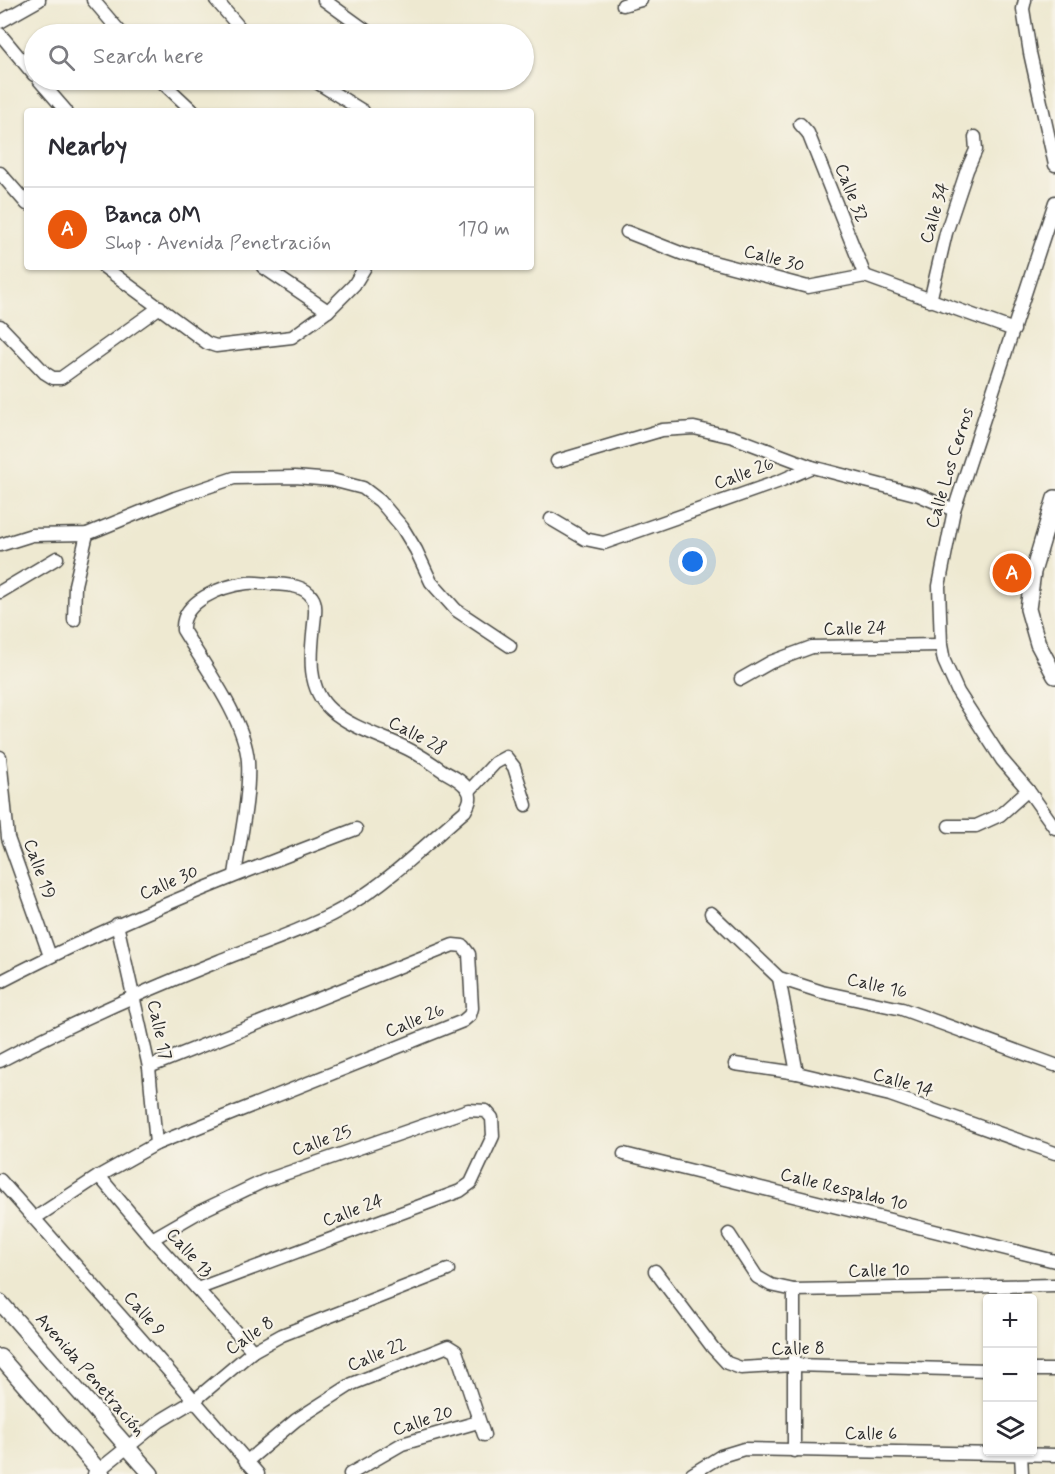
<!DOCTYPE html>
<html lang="en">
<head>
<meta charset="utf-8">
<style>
  :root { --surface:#fff; --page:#f7f7f7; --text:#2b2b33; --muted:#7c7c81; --line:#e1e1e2; --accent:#ea580c }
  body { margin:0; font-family:Mynerve,sans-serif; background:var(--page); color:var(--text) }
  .controls { position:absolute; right:18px; bottom:18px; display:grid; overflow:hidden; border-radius:6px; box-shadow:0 2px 4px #0004 }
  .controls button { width:54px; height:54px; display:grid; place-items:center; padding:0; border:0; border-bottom:2px solid var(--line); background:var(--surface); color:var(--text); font:30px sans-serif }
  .you { position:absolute; left:693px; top:562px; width:21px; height:21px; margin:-15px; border:4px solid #fff; border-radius:50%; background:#1a73e8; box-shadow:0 0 0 9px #1a73e833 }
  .badge { display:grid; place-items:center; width:39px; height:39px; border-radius:50%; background:var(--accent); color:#fff; font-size:20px; font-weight:700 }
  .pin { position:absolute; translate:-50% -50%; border:3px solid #fff; box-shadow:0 2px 6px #0006 }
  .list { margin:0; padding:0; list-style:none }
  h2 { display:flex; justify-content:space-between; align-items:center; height:78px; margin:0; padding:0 24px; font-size:26px }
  h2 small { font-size:20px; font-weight:400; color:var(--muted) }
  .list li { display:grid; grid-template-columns:39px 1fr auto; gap:18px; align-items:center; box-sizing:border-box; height:84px; padding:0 24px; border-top:2px solid var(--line) }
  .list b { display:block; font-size:22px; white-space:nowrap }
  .list p { margin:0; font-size:20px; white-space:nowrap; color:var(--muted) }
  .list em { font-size:20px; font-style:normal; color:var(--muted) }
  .icon { flex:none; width:33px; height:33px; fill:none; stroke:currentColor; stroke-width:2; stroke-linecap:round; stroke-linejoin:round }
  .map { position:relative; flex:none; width:1055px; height:1474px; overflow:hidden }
  .search { position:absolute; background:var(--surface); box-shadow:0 2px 4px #0004; left:24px; top:24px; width:510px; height:66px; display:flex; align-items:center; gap:15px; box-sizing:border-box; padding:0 21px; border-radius:33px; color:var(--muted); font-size:22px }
  .panel { position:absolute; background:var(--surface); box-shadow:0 2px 4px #0004; left:24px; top:108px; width:510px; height:162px; border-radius:6px }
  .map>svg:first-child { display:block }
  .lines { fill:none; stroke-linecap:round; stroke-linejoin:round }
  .minor-casing { stroke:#484844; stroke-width:15 }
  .tertiary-casing { stroke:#484844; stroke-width:18 }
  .minor { stroke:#fff; stroke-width:12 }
  .tertiary { stroke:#fff; stroke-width:15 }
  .labels { text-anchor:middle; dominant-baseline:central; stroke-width:4.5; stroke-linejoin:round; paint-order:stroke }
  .street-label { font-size:18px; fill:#2b2b2b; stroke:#f7f3e8 }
</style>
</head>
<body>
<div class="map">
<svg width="1055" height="1474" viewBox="0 0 1055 1474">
  <rect width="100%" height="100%" fill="#f7f3e8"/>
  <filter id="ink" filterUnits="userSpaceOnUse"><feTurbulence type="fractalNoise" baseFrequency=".0167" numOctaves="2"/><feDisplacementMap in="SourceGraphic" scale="12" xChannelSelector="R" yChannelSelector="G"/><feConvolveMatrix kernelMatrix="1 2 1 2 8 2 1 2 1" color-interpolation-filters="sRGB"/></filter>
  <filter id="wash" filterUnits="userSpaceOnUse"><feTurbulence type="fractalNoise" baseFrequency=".008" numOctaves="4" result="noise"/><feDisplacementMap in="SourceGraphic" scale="24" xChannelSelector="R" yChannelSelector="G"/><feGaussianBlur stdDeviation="1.35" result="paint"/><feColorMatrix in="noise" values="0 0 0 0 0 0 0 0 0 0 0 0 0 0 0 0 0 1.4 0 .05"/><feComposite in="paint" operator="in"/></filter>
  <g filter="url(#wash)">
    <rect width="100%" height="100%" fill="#eee9d1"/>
  </g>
  <g filter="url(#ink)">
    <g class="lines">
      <defs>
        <g id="minor">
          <polyline points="93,0 122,34"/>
          <polyline points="216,0 245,34"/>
          <polyline points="324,0 371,34"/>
          <polyline points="1025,0 1023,9 1030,53 1055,165"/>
          <polyline points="623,5 641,0"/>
          <polyline points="0,22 39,0"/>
          <polyline points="0,34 34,75"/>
          <polyline points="39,80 66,111"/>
          <polyline points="160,80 193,111"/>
          <polyline points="313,80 363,111"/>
          <polyline points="800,124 808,133 865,276"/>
          <polyline points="0,173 27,204"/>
          <polyline points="1055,202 954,510 939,586 941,645 944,661 958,692 1002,760 1028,790 1055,828"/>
          <polyline points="627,232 683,254 808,287 865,276 1014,330"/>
          <polyline points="104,267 207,343 216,346 292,337 328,311 354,285 365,267"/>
          <polyline points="263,267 328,311"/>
          <polyline points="930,301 946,233 967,170 976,150 975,137"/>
          <polyline points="0,326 45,373 53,378 61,378 160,307"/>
          <polyline points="557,461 662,430 694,428 733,437 812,467"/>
          <polyline points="551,519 585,539 604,543 780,481 812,467 919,495 954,510"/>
          <polyline points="0,545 32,535 87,534 175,498 234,478 295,477 332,480 363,488 380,501 402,527 416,550 431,582 456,610 510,646"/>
          <polyline points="0,592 57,558"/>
          <polyline points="74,620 75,585 87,534"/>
          <polyline points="741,679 771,662 812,647 941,645"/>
          <polyline points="0,757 8,838 50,956"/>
          <polyline points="469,791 495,763 506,757 514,767 526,805"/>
          <polyline points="949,826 976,826 1000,815 1028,790"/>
          <polyline points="711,913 779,978 822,992 902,1009 1055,1065"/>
          <polyline points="117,924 149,1067 156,1144"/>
          <polyline points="779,978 797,1073"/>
          <path d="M0,982c115,-60 235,-107 356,-153"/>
          <path d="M0,1061c71,-38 144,-70 219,-100 41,-17 96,-34 133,-58 41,-25 76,-61 113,-92 3,-6 8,-13 3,-21 -5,-9 -16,-14 -25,-19 -11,-8 -23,-16 -35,-22 -25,-13 -55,-20 -77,-39 -25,-22 -20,-57 -17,-86 1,-9 3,-20 -2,-27 -8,-12 -25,-12 -38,-13 -9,0 -18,-2 -27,-1 -25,3 -66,18 -64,47 21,35 62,90 65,131 2,37 -8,77 -13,114"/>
          <polyline points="735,1064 797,1073 890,1095 1055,1153"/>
          <polyline points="624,1154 1055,1261"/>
          <polyline points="99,1176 152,1239 253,1351"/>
          <polyline points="0,1180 141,1339 258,1474"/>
          <polyline points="35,1218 99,1176 156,1144 463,1021 470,1015 472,1008 469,954 463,946 453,945 149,1067"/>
          <polyline points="729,1234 757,1277 771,1285 794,1290 1055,1285"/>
          <polyline points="152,1239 199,1212 264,1181 468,1110 486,1111 492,1118 493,1136 471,1183 460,1191 197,1289"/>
          <polyline points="655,1271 713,1348 727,1363 741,1368 793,1365 988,1370"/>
          <polyline points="1032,1370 1055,1370"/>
          <polyline points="794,1451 794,1290"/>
          <polyline points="1021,1454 1022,1474"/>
          <polyline points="246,1462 296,1420 352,1384 448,1346 456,1351 484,1435"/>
          <polyline points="94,1474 160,1421 195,1400 253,1351 282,1335 448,1270"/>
          <polyline points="350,1474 402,1444 478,1422"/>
          <polyline points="692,1474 721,1456 744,1449 1055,1455"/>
        </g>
        <g id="tertiary">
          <polyline points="1055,498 1033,572 1028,609 1038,644 1055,676"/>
          <polyline points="0,1302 151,1474"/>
          <polyline points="0,1357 102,1474"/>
        </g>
      </defs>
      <use href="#minor" class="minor-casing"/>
      <use href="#tertiary" class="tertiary-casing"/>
      <use href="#minor" class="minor"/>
      <use href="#tertiary" class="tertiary"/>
    </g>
  </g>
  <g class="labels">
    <g class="street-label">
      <text transform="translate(851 193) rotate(68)">Calle 32</text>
      <text transform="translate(935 213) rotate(-73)">Calle 34</text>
      <text transform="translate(774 259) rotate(15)">Calle 30</text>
      <text transform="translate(950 468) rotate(-73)">Calle Los Cerros</text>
      <text transform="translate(744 474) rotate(-20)">Calle 26</text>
      <text transform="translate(855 629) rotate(-1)">Calle 24</text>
      <text transform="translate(417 736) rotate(28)">Calle 28</text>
      <text transform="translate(39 869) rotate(70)">Calle 19</text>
      <text transform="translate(169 883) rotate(-23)">Calle 30</text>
      <text transform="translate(877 986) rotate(13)">Calle 16</text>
      <text transform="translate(415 1021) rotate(-22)">Calle 26</text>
      <text transform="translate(159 1030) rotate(78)">Calle 17</text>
      <text transform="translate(903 1083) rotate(17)">Calle 14</text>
      <text transform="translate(322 1141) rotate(-19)">Calle 25</text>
      <text transform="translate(844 1190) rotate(14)">Calle Respaldo 10</text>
      <text transform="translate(353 1211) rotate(-20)">Calle 24</text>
      <text transform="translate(189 1253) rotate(48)">Calle 13</text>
      <text transform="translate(879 1271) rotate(-1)">Calle 10</text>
      <text transform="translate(144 1314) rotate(49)">Calle 9</text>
      <text transform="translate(250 1336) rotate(-34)">Calle 8</text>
      <text transform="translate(798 1349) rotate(-1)">Calle 8</text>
      <text transform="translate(377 1355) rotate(-22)">Calle 22</text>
      <text transform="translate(90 1375) rotate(49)">Avenida Penetración</text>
      <text transform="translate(423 1421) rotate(-18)">Calle 20</text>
      <text transform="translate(871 1434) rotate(1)">Calle 6</text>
    </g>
  </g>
</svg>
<div class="controls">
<button>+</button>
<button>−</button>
<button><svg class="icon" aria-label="layers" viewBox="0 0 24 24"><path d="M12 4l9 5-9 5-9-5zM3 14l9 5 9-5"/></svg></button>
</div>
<div class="you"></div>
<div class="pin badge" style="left:1012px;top:573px">A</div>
<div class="search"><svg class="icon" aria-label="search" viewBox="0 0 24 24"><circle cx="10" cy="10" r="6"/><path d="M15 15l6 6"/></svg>Search here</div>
<section class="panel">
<h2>Nearby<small></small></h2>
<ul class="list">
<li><span class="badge">A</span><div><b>Banca OM</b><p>Shop · Avenida Penetración</p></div><em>170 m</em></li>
</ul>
</section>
</div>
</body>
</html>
